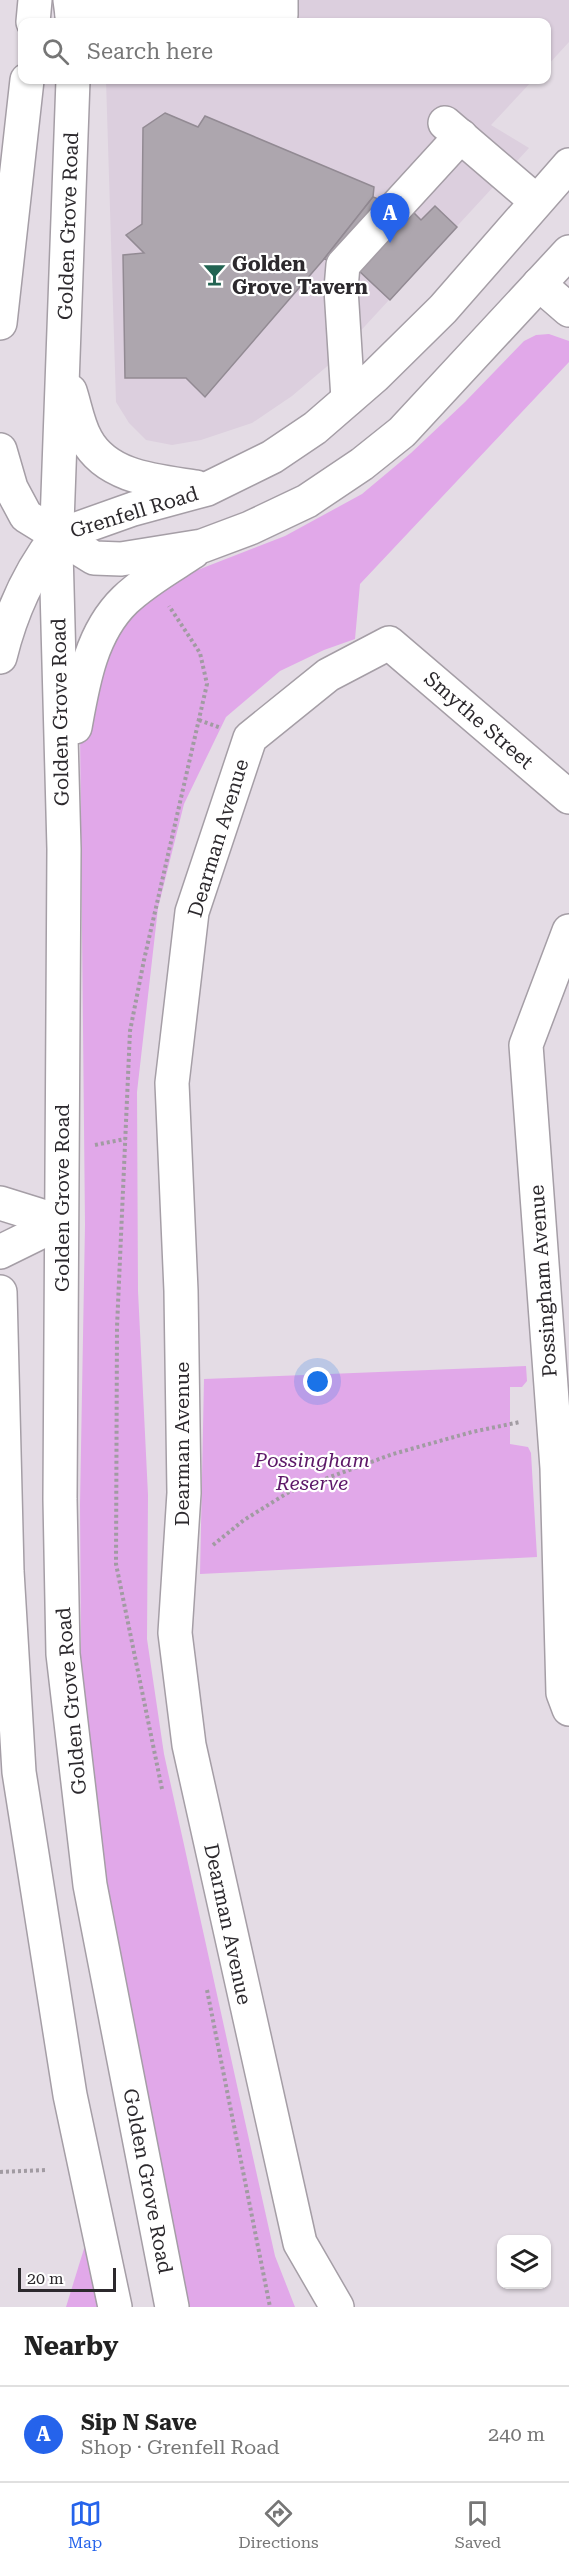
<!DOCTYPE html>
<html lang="en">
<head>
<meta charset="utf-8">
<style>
  :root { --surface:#fff; --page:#f6f6f6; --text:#222; --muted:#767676; --line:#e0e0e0; --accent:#2563eb }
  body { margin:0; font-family:"Roboto Serif",serif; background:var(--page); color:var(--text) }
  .controls { position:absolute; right:18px; bottom:18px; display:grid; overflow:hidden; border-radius:12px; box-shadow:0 2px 4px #0004 }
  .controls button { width:54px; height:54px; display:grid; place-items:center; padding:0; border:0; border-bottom:2px solid var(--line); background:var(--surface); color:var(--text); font:30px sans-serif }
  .scale { position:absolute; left:18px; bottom:15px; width:98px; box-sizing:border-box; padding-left:6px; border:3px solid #2c292d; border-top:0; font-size:16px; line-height:21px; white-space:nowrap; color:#2c292d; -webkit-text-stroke:4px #fff; paint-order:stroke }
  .you { position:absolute; left:318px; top:1382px; width:21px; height:21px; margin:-15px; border:4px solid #fff; border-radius:50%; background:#1a73e8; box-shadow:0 0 0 9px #1a73e833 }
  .badge { display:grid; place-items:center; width:39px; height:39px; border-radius:50%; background:var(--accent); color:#fff; font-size:20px; font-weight:700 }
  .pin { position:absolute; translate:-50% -50px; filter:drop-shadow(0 2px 3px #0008) }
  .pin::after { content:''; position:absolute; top:32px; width:21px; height:18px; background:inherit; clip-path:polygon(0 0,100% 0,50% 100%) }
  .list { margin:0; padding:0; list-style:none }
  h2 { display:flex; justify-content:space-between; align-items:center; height:78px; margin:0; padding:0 24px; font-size:26px }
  h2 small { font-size:20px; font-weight:400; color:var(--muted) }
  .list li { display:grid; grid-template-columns:39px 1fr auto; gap:18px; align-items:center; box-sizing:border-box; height:96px; padding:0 24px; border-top:2px solid var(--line) }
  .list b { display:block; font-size:22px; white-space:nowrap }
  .list p { margin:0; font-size:20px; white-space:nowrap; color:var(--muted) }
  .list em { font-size:20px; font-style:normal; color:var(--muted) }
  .icon { flex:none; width:33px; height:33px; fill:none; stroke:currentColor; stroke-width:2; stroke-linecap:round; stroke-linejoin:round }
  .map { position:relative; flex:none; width:569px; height:2307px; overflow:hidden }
  .search { position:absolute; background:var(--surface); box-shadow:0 2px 4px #0004; left:18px; right:18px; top:18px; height:66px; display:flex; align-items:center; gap:15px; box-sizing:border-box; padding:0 21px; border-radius:12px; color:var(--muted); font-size:22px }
  .sheet { height:174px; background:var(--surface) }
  nav { display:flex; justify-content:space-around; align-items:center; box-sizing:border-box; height:84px; border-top:2px solid var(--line); background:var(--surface); font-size:16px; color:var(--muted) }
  nav a { display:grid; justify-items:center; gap:3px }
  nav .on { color:var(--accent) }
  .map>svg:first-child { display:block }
  .built { fill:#dccfde }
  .green { fill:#e1a8e9 }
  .building { fill:#ada6ae; stroke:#928a93; stroke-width:1.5 }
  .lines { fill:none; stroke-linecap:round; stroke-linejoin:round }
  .minor-casing { stroke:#a59ea6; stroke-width:36 }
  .major-casing { stroke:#a59ea6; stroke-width:36 }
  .path { stroke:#a19ba2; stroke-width:4; stroke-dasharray:3 3; stroke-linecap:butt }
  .minor { stroke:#fff; stroke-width:33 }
  .major { stroke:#fff; stroke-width:33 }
  .labels { text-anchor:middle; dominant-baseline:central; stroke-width:4.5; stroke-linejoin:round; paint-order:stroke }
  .street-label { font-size:20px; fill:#2c292d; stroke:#fff }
  .poi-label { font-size:20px; font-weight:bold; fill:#2c292d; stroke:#fff; text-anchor:start }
  .park-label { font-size:20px; font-style:italic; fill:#5d1868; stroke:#fff }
</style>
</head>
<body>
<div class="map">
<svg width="569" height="2307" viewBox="0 0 569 2307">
  <rect width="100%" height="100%" fill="#e4dce5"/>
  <g class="built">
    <polygon points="104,0 569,0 569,42 547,66 546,22 104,22"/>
    <polygon points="106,80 533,80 491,125 529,148 331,363 292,396 252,423 201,440 172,445 146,440 129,423 116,402"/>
  </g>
  <g class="green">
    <polygon points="549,334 569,341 569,362 360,584 355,639 324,650 280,671 226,717 184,804 158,908 137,1092 138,1291 148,1495 147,1639 164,1754 242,2108 275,2256 295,2307 186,2307 105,1882 81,1659 80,1505 85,1225 80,733 99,648 159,585 285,536 362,494 411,453 465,402 524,341 536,335"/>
    <polygon points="526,1366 527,1381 522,1387 510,1387 510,1444 528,1447 531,1453 537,1557 200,1574 204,1379"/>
    <polygon points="95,2213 115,2307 66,2307"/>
  </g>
  <g class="building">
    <polygon points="165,113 198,127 205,116 374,187 373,197 324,259 205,397 186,378 125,378 123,255 144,253 126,235 142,224 143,128"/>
    <polygon points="373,197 413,212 421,220 435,206 457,227 390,300 359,271 324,259"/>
  </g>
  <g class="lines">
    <defs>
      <g id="minor">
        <polyline points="72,15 281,15 281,0"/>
        <polyline points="445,123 536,201"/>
        <polyline points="539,284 569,310"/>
        <polyline points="348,399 341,289 343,265 461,136"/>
        <polyline points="569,931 526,1045 557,1468 563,1693 569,1709"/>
        <polyline points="337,2307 300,2243 189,1745 175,1633 184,1493 181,1291 172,1083 192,912 250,738 328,675 389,643 569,797"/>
      </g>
      <g id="major">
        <polyline points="70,0 73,22"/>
        <polyline points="33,22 35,0"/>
        <polyline points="73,80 56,551 64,849 60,1499 63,1654 90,1885 172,2307"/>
        <polyline points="0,323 27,80"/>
        <path d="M70,391c5,15 8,34 16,48 21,39 71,42 110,48"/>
        <polyline points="0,450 11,488 26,516 94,558 121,559 202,546 250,528 307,501 362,464 402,432 569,252"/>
        <polyline points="57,536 133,509 207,489 272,457 315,428 375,376 443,309 569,165"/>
        <path d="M0,657c11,-45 28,-84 57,-121"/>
        <path d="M75,727c8,-45 16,-94 50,-127 20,-19 45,-33 68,-48"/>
        <polyline points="0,1203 61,1222"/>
        <polyline points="0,1252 61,1222"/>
        <polyline points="0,1292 7,1571 19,1772 70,2095 115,2307"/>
      </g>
    </defs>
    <use href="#minor" class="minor-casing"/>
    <use href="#major" class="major-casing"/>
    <g class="path">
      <polyline points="199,720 221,728"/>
      <polyline points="95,1145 125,1139"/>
      <polyline points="213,1545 244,1520 289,1492 393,1454 472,1432 520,1422"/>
      <polyline points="162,1789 116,1564 117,1327 130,1031 144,960 207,684 200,653 169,606"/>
      <polyline points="207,1990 270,2307"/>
      <polyline points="0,2172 47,2170"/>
    </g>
    <use href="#minor" class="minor"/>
    <use href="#major" class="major"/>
  </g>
  <defs>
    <symbol id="bar-bare" viewBox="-9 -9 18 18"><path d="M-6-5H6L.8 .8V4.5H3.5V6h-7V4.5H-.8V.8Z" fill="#226352" stroke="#fff" stroke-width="2.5" paint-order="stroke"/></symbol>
  </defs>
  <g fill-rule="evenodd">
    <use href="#bar-bare" x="198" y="258" width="33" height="33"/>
  </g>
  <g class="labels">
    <g class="street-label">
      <text transform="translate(68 226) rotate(-88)">Golden Grove Road</text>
      <text transform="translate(134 512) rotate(-17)">Grenfell Road</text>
      <text transform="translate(60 712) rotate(-91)">Golden Grove Road</text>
      <text transform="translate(479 720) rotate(41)">Smythe Street</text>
      <text transform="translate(218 838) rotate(-73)">Dearman Avenue</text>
      <text transform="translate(62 1198) rotate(-90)">Golden Grove Road</text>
      <text transform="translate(543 1281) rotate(-94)">Possingham Avenue</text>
      <text transform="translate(182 1444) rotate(-90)">Dearman Avenue</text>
      <text transform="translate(71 1701) rotate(-95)">Golden Grove Road</text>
      <text transform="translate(228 1924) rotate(78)">Dearman Avenue</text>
      <text transform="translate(148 2181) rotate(79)">Golden Grove Road</text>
    </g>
    <g class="poi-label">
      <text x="232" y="264">Golden<tspan x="232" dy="23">Grove Tavern</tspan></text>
    </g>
    <g class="park-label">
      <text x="312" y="1460">Possingham<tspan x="312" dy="23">Reserve</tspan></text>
    </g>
  </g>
</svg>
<div class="controls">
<button><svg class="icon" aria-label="layers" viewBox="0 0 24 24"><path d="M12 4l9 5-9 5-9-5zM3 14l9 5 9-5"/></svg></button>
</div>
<div class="scale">20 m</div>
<div class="you"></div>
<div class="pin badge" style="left:390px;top:243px">A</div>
<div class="search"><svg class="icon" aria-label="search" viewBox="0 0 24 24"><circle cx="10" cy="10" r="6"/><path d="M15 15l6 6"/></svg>Search here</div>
</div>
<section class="sheet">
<h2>Nearby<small></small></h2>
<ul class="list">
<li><span class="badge">A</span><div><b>Sip N Save</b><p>Shop · Grenfell Road</p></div><em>240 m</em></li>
</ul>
</section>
<nav>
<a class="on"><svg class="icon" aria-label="map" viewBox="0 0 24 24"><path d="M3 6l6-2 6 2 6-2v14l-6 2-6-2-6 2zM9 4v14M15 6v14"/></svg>Map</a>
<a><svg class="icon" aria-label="directions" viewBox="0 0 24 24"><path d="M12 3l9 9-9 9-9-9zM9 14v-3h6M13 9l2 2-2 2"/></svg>Directions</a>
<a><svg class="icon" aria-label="saved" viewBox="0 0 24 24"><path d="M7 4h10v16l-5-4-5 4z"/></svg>Saved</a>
</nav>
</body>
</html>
